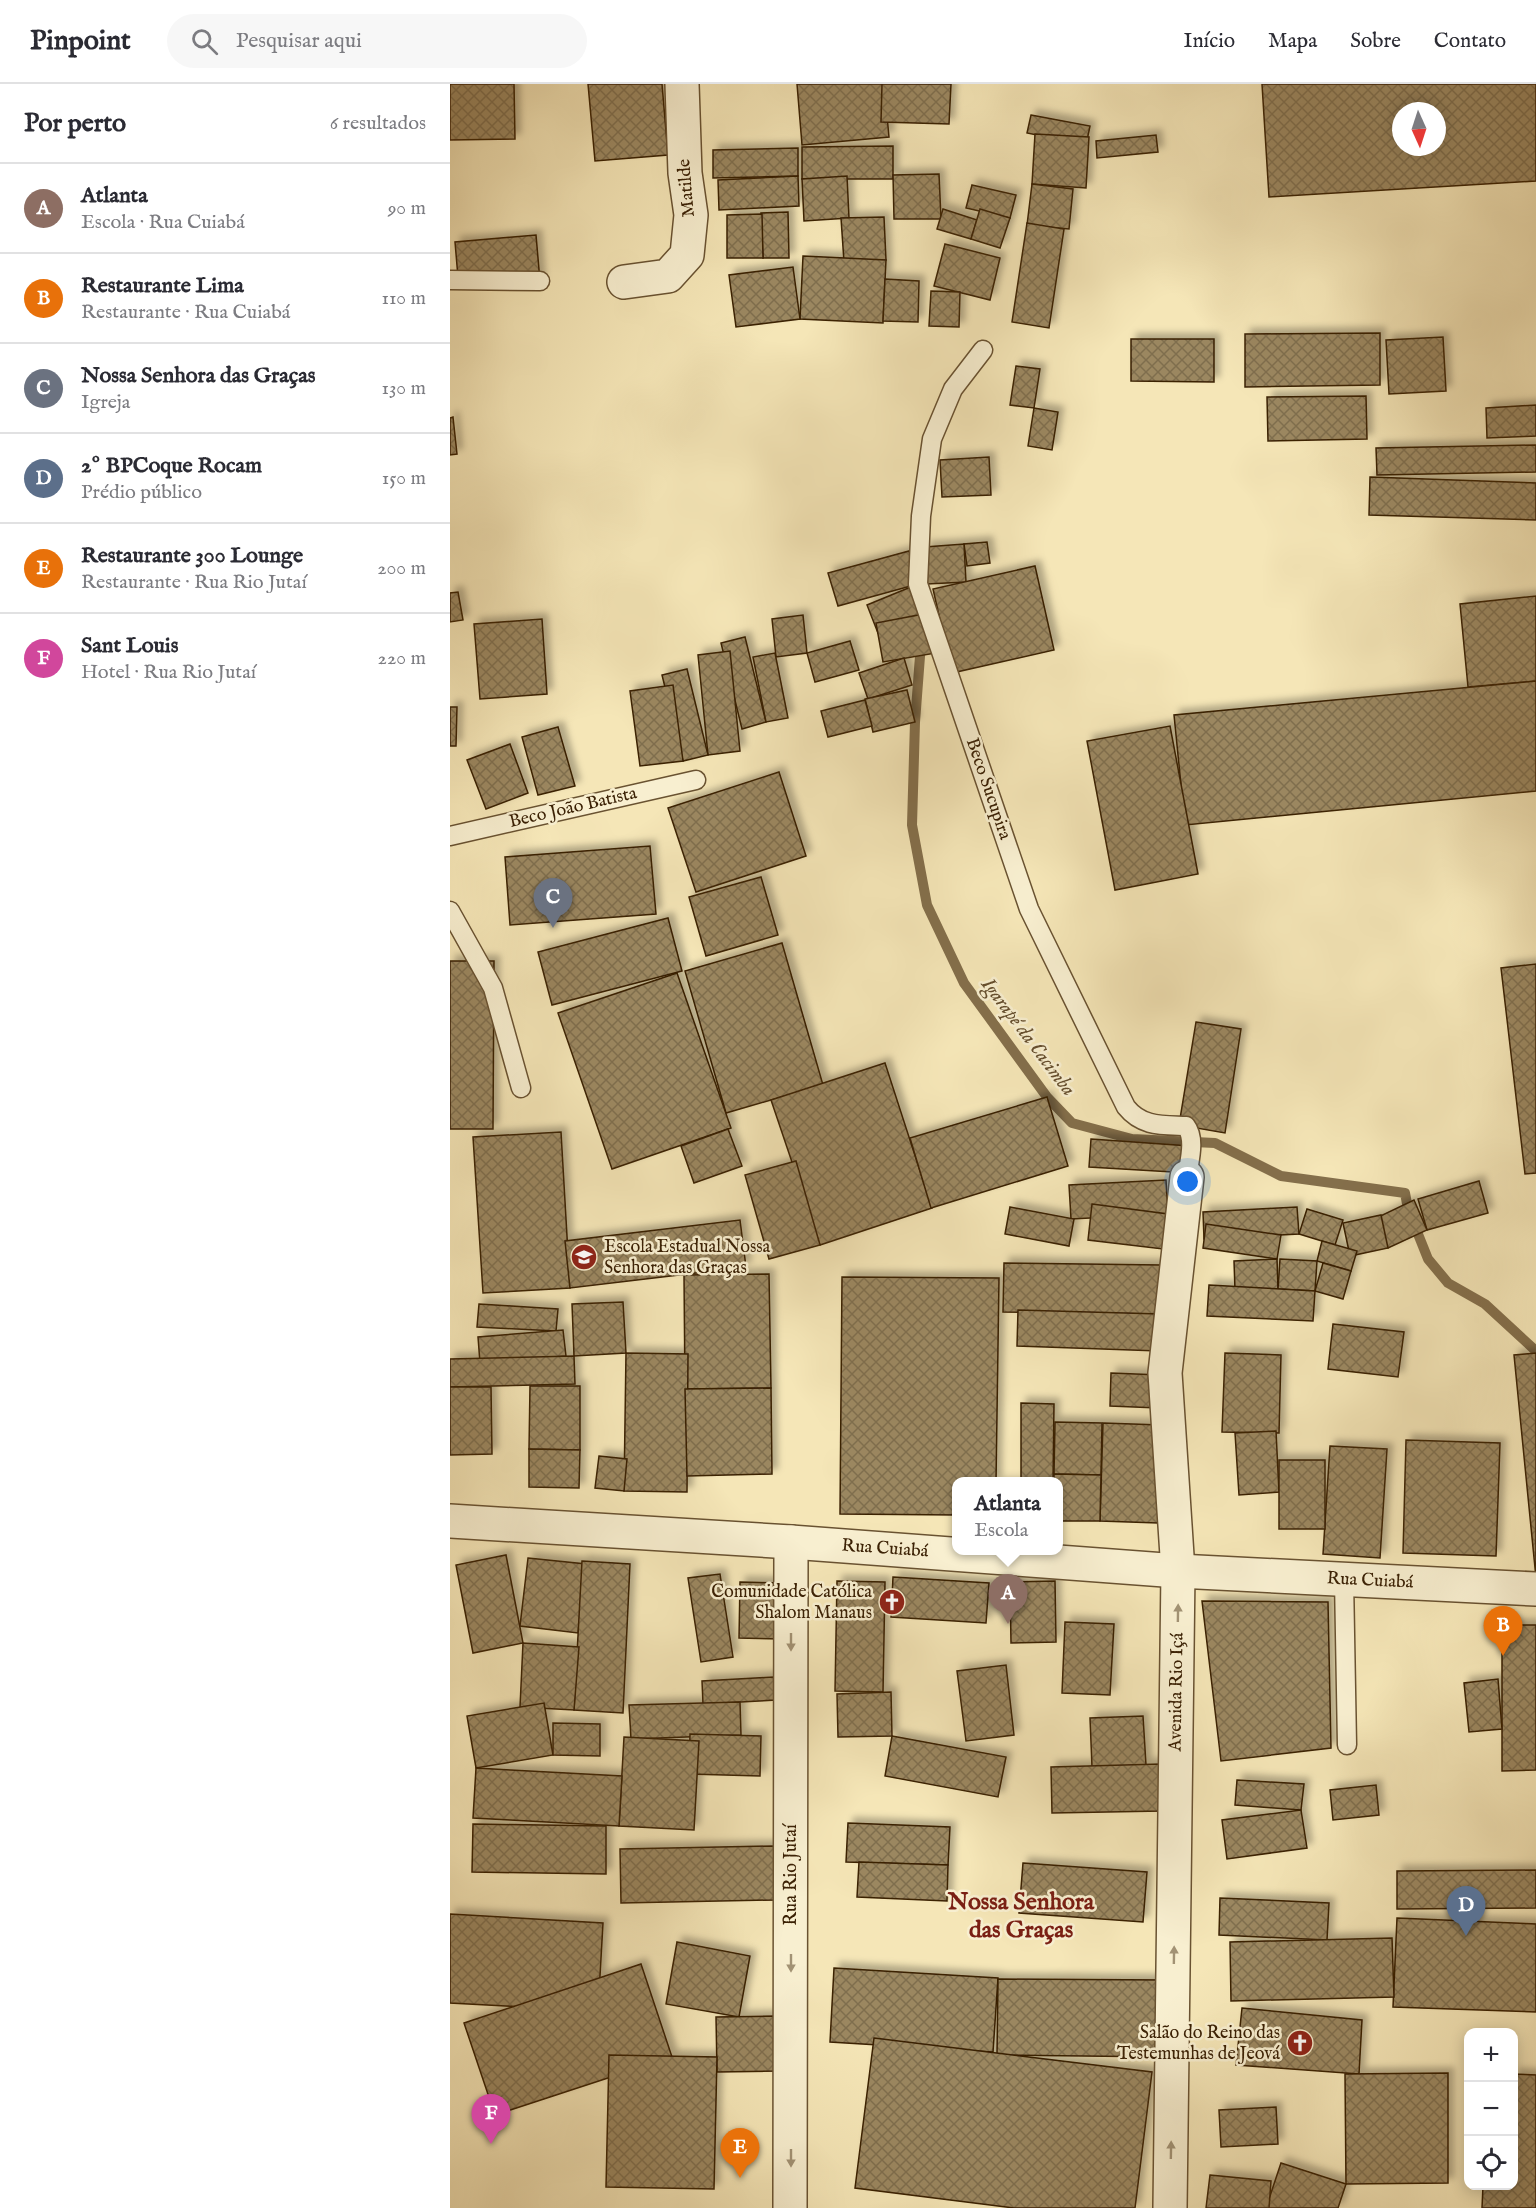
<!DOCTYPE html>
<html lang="pt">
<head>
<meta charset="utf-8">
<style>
  :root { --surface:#fff; --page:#f7f7f7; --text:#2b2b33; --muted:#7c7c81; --line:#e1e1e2; --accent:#b45309 }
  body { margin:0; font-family:"IM FELL English",serif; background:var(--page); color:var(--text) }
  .controls { position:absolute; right:18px; bottom:18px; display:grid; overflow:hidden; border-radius:12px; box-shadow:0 3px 15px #0003 }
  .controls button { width:54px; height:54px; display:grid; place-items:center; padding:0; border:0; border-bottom:2px solid var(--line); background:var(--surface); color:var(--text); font:30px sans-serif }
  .compass { position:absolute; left:942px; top:18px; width:54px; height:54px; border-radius:50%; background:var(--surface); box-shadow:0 3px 15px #0003; rotate:177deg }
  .you { position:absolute; left:738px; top:1098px; width:21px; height:21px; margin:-15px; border:4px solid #fff; border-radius:50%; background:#1a73e8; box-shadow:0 0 0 9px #1a73e833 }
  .badge { display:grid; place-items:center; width:39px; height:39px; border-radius:50%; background:var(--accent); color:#fff; font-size:20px; font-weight:700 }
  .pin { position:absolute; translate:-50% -50px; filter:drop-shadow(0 2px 3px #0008) }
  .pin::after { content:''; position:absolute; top:32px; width:21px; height:18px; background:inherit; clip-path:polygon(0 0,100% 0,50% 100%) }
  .popup { position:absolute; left:502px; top:1393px; width:111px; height:78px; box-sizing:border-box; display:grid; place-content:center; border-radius:12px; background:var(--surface); filter:drop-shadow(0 2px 4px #0005); font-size:20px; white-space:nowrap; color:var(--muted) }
  .popup b { font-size:22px; color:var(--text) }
  .popup::after { content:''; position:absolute; left:50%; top:100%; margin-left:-12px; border:12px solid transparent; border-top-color:var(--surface) }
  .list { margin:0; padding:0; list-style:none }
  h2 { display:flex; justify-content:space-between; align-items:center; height:78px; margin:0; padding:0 24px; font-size:26px }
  h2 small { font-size:20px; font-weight:400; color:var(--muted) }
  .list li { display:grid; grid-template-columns:39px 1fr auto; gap:18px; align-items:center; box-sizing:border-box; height:90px; padding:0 24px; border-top:2px solid var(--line) }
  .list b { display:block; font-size:22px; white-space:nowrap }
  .list p { margin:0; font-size:20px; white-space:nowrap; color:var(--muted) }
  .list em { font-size:20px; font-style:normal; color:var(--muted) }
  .icon { flex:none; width:33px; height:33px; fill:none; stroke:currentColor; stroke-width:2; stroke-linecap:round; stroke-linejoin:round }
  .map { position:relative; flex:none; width:1086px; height:2124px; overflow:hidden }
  header { display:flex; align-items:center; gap:36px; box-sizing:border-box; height:84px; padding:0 30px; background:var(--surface); border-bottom:2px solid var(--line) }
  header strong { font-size:28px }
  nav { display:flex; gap:33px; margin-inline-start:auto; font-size:21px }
  .search { width:420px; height:54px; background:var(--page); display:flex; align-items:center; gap:15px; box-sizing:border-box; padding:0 21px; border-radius:33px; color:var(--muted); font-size:22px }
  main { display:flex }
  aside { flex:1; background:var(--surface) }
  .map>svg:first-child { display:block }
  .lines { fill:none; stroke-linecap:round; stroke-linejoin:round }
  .stream { stroke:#846f4b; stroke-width:10 }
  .building { fill:url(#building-cross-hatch); stroke:#3a2004; stroke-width:1.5; fill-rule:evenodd; filter:url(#shadow) }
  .lane-casing { stroke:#695231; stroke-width:21 }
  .street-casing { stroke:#695231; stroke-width:36 }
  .lane { stroke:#f8efd0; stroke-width:18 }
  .street { stroke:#f8efd0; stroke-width:33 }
  .oneway { fill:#a29274 }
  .labels { text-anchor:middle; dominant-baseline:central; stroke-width:5; stroke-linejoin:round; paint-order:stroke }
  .street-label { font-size:18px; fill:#3a2004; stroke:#f8efd0 }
  .poi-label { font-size:18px; fill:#3a2004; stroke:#f8efd0; text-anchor:end }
  .water-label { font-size:20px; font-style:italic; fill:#654e2d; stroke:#f8efd0 }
  .district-label { font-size:24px; font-weight:bold; fill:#7a1f14; stroke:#f8efd0 }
</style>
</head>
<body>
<header>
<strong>Pinpoint</strong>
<div class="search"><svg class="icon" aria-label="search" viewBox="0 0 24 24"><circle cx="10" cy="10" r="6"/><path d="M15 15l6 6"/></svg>Pesquisar aqui</div>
<nav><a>Início</a><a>Mapa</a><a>Sobre</a><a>Contato</a></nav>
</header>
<main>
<aside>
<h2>Por perto<small>6 resultados</small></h2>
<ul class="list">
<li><span class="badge" style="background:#8d6e63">A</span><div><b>Atlanta</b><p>Escola · Rua Cuiabá</p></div><em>90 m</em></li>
<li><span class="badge" style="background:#e8710a">B</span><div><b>Restaurante Lima</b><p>Restaurante · Rua Cuiabá</p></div><em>110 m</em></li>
<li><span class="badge" style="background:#6b7280">C</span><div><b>Nossa Senhora das Graças</b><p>Igreja</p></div><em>130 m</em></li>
<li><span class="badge" style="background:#5c6f8a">D</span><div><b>2º BPCoque Rocam</b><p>Prédio público</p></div><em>150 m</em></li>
<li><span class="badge" style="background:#e8710a">E</span><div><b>Restaurante 300 Lounge</b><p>Restaurante · Rua Rio Jutaí</p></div><em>200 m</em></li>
<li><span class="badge" style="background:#d1479c">F</span><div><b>Sant Louis</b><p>Hotel · Rua Rio Jutaí</p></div><em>220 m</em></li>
</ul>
</aside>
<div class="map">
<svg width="1086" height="2124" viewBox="0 0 1086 2124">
  <defs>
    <pattern id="building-cross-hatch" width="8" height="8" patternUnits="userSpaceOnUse" patternTransform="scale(1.5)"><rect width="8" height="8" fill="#9b8761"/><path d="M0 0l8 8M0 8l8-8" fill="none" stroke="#7f6e4e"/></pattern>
    <filter id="shadow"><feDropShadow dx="5.5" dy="-5.5" stdDeviation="3" flood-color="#0004"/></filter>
  </defs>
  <rect width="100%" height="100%" fill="#f5e6b7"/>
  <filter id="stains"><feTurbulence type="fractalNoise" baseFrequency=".00333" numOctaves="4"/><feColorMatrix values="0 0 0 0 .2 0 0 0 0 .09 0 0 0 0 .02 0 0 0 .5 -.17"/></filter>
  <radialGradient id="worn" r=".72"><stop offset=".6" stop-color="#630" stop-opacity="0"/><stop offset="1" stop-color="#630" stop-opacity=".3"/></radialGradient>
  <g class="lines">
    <polyline class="stream" points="471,559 465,638 462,741 477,821 514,899 597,1013 622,1039 682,1055 765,1059 831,1092 955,1109 958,1125 978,1175 998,1199 1035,1220 1086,1267"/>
  </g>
  <g class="building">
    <polygon points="0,0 64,0 65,55 0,56"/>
    <polygon points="138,0 212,0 218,71 145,77"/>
    <polygon points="347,0 434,0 439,53 352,61"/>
    <polygon points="432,0 501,0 499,40 431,38"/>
    <path d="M812,0h274v97l-267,16zM951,27h36v36h-36z"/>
    <polygon points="581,31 640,42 636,61 577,49"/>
    <polygon points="585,50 639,53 636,104 582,100"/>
    <polygon points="706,51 708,68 647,74 646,57"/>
    <polygon points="443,62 443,95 352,95 352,63"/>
    <polygon points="348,64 348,92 263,94 263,66"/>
    <polygon points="489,90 491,135 444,135 443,91"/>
    <polygon points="348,92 349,122 269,126 268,96"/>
    <polygon points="397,92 399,134 354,137 352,95"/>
    <polygon points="582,100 623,105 619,145 577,141"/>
    <polygon points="522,101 566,111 560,134 516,124"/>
    <polygon points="493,125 527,136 521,155 487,145"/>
    <polygon points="530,125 560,134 550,164 521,155"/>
    <polygon points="338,128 339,174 313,174 311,129"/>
    <polygon points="312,130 313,174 277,174 277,131"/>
    <polygon points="434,133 436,176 394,178 391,134"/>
    <polygon points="577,139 614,145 599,244 562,238"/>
    <polygon points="86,151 90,197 9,205 5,158"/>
    <polygon points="495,160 550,174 540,216 484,202"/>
    <polygon points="353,172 436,176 433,239 350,235"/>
    <polygon points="343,183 350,235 286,243 279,191"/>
    <polygon points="435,195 469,197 468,238 433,237"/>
    <polygon points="481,207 510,208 509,243 479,242"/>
    <polygon points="930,249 930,301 795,303 795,250"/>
    <polygon points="993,253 996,307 939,310 936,256"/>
    <polygon points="681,255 764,255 764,298 681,297"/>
    <polygon points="566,282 590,285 584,324 560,321"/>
    <polygon points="916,312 917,355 818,357 817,313"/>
    <polygon points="1086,321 1086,352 1037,354 1036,324"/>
    <polygon points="584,324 608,328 602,366 578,362"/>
    <polygon points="3,333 7,370 0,371 0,334"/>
    <polygon points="1086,361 1086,388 927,391 926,364"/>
    <polygon points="539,373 541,411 492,413 490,376"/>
    <polygon points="920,393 1086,399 1086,436 919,431"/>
    <polygon points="537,458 540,479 517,482 514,460"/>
    <polygon points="514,460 516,498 477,500 475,463"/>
    <polygon points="459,467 468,500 388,522 378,489"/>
    <polygon points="585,482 604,566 502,589 483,505"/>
    <polygon points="468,500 479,529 428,549 417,521"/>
    <polygon points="8,508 13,536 0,538 0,509"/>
    <polygon points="1086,512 1086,597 1018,603 1010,520"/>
    <polygon points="479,529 486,569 433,578 426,539"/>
    <polygon points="353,531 357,569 326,573 322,535"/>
    <polygon points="92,535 97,610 30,615 24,540"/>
    <polygon points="295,553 316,638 292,645 271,559"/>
    <polygon points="400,557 409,586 365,598 357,569"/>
    <polygon points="280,567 290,667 258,671 248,571"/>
    <polygon points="325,569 338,634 316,638 303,573"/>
    <polygon points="454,574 462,601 418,615 409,589"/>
    <polygon points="237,585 258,671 233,677 212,591"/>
    <polygon points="1086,597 1086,707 735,741 724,631"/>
    <polygon points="223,601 233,677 190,682 180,607"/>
    <polygon points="457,606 465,638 423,648 415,615"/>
    <polygon points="415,616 422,642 378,653 371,627"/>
    <polygon points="0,623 7,623 6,662 0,662"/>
    <polygon points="720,642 748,790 665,806 637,657"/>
    <polygon points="108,643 125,702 88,711 72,653"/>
    <polygon points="60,660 78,709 36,725 17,676"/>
    <polygon points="329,688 356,772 246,808 218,724"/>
    <polygon points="200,762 206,830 60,841 55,773"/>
    <polygon points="311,793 328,851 256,872 239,813"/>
    <polygon points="218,834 232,887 102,921 88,868"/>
    <polygon points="332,859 373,1001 276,1029 235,887"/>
    <polygon points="0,877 44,877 43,1045 0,1045"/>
    <polygon points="1086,880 1086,1089 1075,1090 1051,884"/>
    <polygon points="227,889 281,1044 162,1085 108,929"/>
    <polygon points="746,938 791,945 775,1049 729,1041"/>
    <polygon points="435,979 482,1124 370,1161 321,1016"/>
    <polygon points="597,1013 618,1082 481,1124 460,1054"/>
    <polygon points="278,1045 292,1082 244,1099 231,1062"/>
    <polygon points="111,1048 120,1204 33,1209 23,1053"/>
    <polygon points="641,1055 740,1062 739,1089 639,1083"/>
    <polygon points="346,1077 370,1161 319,1175 295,1091"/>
    <polygon points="716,1096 718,1130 621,1135 619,1101"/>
    <polygon points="1029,1097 1038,1129 977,1146 968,1115"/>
    <polygon points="964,1116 977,1146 938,1164 924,1135"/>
    <polygon points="642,1120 718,1130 713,1165 638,1156"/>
    <polygon points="560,1123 624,1135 619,1162 555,1150"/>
    <polygon points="847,1123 849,1150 754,1155 753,1128"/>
    <polygon points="857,1125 893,1136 885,1161 849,1150"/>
    <polygon points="931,1131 938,1164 900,1172 893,1139"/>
    <polygon points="290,1136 296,1183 120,1204 115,1157"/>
    <polygon points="756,1140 831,1151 827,1175 753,1164"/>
    <polygon points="872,1157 907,1167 901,1187 867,1177"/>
    <polygon points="827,1175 828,1205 785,1206 784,1177"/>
    <polygon points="830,1175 867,1177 865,1207 828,1205"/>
    <polygon points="554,1179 711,1181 710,1230 553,1228"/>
    <polygon points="873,1179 901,1187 893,1215 865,1207"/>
    <polygon points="319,1190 321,1304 235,1305 234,1191"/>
    <polygon points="392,1193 549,1194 546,1398 507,1398 507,1431 390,1430"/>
    <polygon points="759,1201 865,1207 863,1237 757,1232"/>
    <polygon points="173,1218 176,1269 124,1272 122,1220"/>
    <polygon points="29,1220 108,1225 106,1247 27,1243"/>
    <polygon points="568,1226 710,1230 709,1267 567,1262"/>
    <polygon points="883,1240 954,1248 948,1293 878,1285"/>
    <polygon points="113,1246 116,1272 30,1279 28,1253"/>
    <polygon points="176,1269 238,1270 237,1408 174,1407"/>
    <polygon points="775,1269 831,1271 829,1349 772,1348"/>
    <polygon points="1086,1269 1086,1494 1064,1271"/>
    <polygon points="124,1272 125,1300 0,1303 0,1275"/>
    <polygon points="661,1289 710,1291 708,1324 660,1322"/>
    <polygon points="80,1302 130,1302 130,1366 79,1365"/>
    <polygon points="0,1303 41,1303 42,1370 0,1371"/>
    <polygon points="321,1304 322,1390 237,1392 235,1305"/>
    <polygon points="571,1319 604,1320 603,1398 571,1398"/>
    <polygon points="605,1338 652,1339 651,1391 604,1390"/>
    <polygon points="653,1339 711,1341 708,1439 650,1437"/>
    <polygon points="826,1347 829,1408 789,1411 785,1349"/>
    <polygon points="956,1356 1050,1359 1046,1472 953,1469"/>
    <polygon points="880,1362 937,1365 930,1474 873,1470"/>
    <polygon points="79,1365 130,1366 129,1404 79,1403"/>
    <polygon points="149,1372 177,1375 174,1407 145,1404"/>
    <rect x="829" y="1376" width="46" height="69"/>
    <polygon points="604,1390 651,1391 650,1437 609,1437 609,1398 604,1398"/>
    <polygon points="56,1471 73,1559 23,1569 6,1481"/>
    <polygon points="78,1474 136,1480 128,1549 70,1542"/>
    <polygon points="132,1477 180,1480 173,1629 124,1626"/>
    <polygon points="270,1490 283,1573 251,1578 238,1494"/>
    <polygon points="443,1493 539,1499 536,1539 441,1533"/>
    <polygon points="387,1497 435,1498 433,1608 385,1607"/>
    <polygon points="605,1497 606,1558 561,1559 560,1498"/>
    <polygon points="290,1498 332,1499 330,1555 289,1554"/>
    <polygon points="752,1517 878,1518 881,1664 771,1677"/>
    <polygon points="615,1538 664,1540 660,1611 612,1609"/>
    <polygon points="1052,1541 1086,1541 1086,1686 1052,1687"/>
    <polygon points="73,1559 129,1563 124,1626 70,1623"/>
    <polygon points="556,1581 564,1651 516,1657 507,1587"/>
    <polygon points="324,1593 326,1616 253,1620 252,1597"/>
    <polygon points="1048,1595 1052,1645 1019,1648 1014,1599"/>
    <polygon points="441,1608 442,1652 388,1653 387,1610"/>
    <polygon points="290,1618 291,1651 181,1655 179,1621"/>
    <polygon points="94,1619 103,1671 26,1684 17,1632"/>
    <polygon points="693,1632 696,1681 642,1683 640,1634"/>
    <polygon points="103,1639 150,1640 150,1672 103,1671"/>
    <polygon points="240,1650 311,1652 310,1692 239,1690"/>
    <polygon points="442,1652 556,1673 548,1713 435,1692"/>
    <polygon points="174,1653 249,1657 244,1746 169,1742"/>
    <polygon points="711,1680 712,1727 602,1729 601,1683"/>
    <polygon points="26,1684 172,1692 169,1742 23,1734"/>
    <polygon points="787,1696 854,1700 851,1726 785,1721"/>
    <polygon points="926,1701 929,1731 883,1736 880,1706"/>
    <polygon points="851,1726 857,1764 777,1775 772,1736"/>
    <polygon points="398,1739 500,1743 498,1781 396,1778"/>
    <polygon points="23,1740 156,1742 156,1790 22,1788"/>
    <polygon points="324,1762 325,1816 171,1819 170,1765"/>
    <polygon points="409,1778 498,1781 497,1817 407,1813"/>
    <polygon points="573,1779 697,1788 693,1838 569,1829"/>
    <polygon points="1086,1786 1086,1824 947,1825 947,1787"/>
    <polygon points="770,1814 879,1819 877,1856 769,1851"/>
    <polygon points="0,1830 153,1839 148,1927 0,1919"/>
    <polygon points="947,1834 1086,1840 1086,1928 943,1923"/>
    <polygon points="942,1854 944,1913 781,1917 780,1858"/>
    <polygon points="227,1858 300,1872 289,1933 216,1920"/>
    <polygon points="191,1880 222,1973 45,2031 14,1939"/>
    <polygon points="384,1884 548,1894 543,1968 380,1958"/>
    <polygon points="548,1895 717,1896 716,1973 547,1971"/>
    <polygon points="792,1924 912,1936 909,1990 786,1981"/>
    <polygon points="327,1932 327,1987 267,1988 266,1933"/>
    <polygon points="424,1954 702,1988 685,2124 564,2124 405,2104"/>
    <polygon points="159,1971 267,1973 264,2105 156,2103"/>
    <polygon points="998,1989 998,2099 896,2100 895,1990"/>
    <polygon points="1064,1990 1086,1991 1086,2124 1032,2124 1033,2102 1064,2102"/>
    <polygon points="826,2023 828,2060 771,2063 769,2026"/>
    <polygon points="831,2079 896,2100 888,2124 816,2124"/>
    <polygon points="760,2091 821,2097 819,2124 756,2124"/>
  </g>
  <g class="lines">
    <defs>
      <g id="lane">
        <polyline points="0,196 90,197"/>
        <path d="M533,266l-30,39 -21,50 -11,77 -3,68 111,325 97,198c16,20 36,18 60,19 10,13 3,36 1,51"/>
        <polyline points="0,752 246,696"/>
        <polyline points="0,827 43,904 71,1004"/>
        <polyline points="894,1495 897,1661"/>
      </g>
      <g id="street">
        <polyline points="174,198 218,192 237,171 241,131 235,89 232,0"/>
        <polyline points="0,1437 341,1458 728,1487 1086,1505"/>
        <polyline points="340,2124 341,1458"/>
        <polyline points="720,2124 728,1487 715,1289 737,1093"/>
      </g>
    </defs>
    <use href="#lane" class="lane-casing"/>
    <use href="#street" class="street-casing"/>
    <use href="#lane" class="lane"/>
    <use href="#street" class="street"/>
  </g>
  <defs><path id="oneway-solid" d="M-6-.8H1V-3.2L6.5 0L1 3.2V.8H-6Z" transform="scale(1.5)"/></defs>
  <g class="oneway">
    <use href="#oneway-solid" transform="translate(728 1529) rotate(-89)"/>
    <use href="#oneway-solid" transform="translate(341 1558) rotate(90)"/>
    <use href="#oneway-solid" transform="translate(724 1871) rotate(-89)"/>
    <use href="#oneway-solid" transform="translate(341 1879) rotate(90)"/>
    <use href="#oneway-solid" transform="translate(721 2066) rotate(-89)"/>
    <use href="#oneway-solid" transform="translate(341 2074) rotate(90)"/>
  </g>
  <defs>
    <symbol id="school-disc" viewBox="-11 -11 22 22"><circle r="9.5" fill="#8f2418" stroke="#f8efd0"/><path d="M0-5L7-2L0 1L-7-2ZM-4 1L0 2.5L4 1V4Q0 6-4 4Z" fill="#fff"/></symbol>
    <symbol id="church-disc" viewBox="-11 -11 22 22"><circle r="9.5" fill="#8f2418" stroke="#f8efd0"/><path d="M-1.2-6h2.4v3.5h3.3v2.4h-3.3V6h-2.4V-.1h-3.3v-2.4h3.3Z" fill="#fff"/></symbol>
  </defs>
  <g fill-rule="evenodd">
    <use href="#school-disc" x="119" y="1158" width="30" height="30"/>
    <use href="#church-disc" x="427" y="1503" width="30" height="30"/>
    <use href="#church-disc" x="835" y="1944" width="30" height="30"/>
  </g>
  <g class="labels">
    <g class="street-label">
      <text transform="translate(237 104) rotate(-95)">Matilde</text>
      <text transform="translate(538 705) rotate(71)">Beco Sucupira</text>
      <text transform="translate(123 724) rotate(-13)">Beco João Batista</text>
      <text transform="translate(435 1465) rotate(4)">Rua Cuiabá</text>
      <text transform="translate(920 1497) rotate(3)">Rua Cuiabá</text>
      <text transform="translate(727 1608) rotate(-89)">Avenida Rio Içá</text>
      <text transform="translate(341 1791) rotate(-90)">Rua Rio Jutaí</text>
    </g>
    <g class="poi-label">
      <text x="154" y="1163" text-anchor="start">Escola Estadual Nossa<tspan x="154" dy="21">Senhora das Graças</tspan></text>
      <text x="422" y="1508">Comunidade Católica<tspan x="422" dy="21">Shalom Manaus</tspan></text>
      <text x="830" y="1949">Salão do Reino das<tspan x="830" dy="21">Testemunhas de Jeová</tspan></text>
    </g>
    <g class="water-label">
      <text transform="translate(578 953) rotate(53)">Igarapé da Cacimba</text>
    </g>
    <g class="district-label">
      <text x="571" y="1818">Nossa Senhora<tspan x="571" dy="28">das Graças</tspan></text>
    </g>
  </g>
  <rect width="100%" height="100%" filter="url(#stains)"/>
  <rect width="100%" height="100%" fill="url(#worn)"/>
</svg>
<div class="controls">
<button>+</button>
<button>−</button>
<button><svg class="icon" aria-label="locate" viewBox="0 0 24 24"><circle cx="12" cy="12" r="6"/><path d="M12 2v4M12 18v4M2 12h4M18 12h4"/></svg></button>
</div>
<svg class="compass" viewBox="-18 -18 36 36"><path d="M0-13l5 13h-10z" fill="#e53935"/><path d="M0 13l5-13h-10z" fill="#7c7c81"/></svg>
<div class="you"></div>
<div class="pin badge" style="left:558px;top:1540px;background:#8d6e63">A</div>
<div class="popup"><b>Atlanta</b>Escola</div>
<div class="pin badge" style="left:1053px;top:1572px;background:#e8710a">B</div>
<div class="pin badge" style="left:103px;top:844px;background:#6b7280">C</div>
<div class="pin badge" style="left:1016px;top:1852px;background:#5c6f8a">D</div>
<div class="pin badge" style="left:290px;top:2094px;background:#e8710a">E</div>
<div class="pin badge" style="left:41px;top:2060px;background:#d1479c">F</div>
</div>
</main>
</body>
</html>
